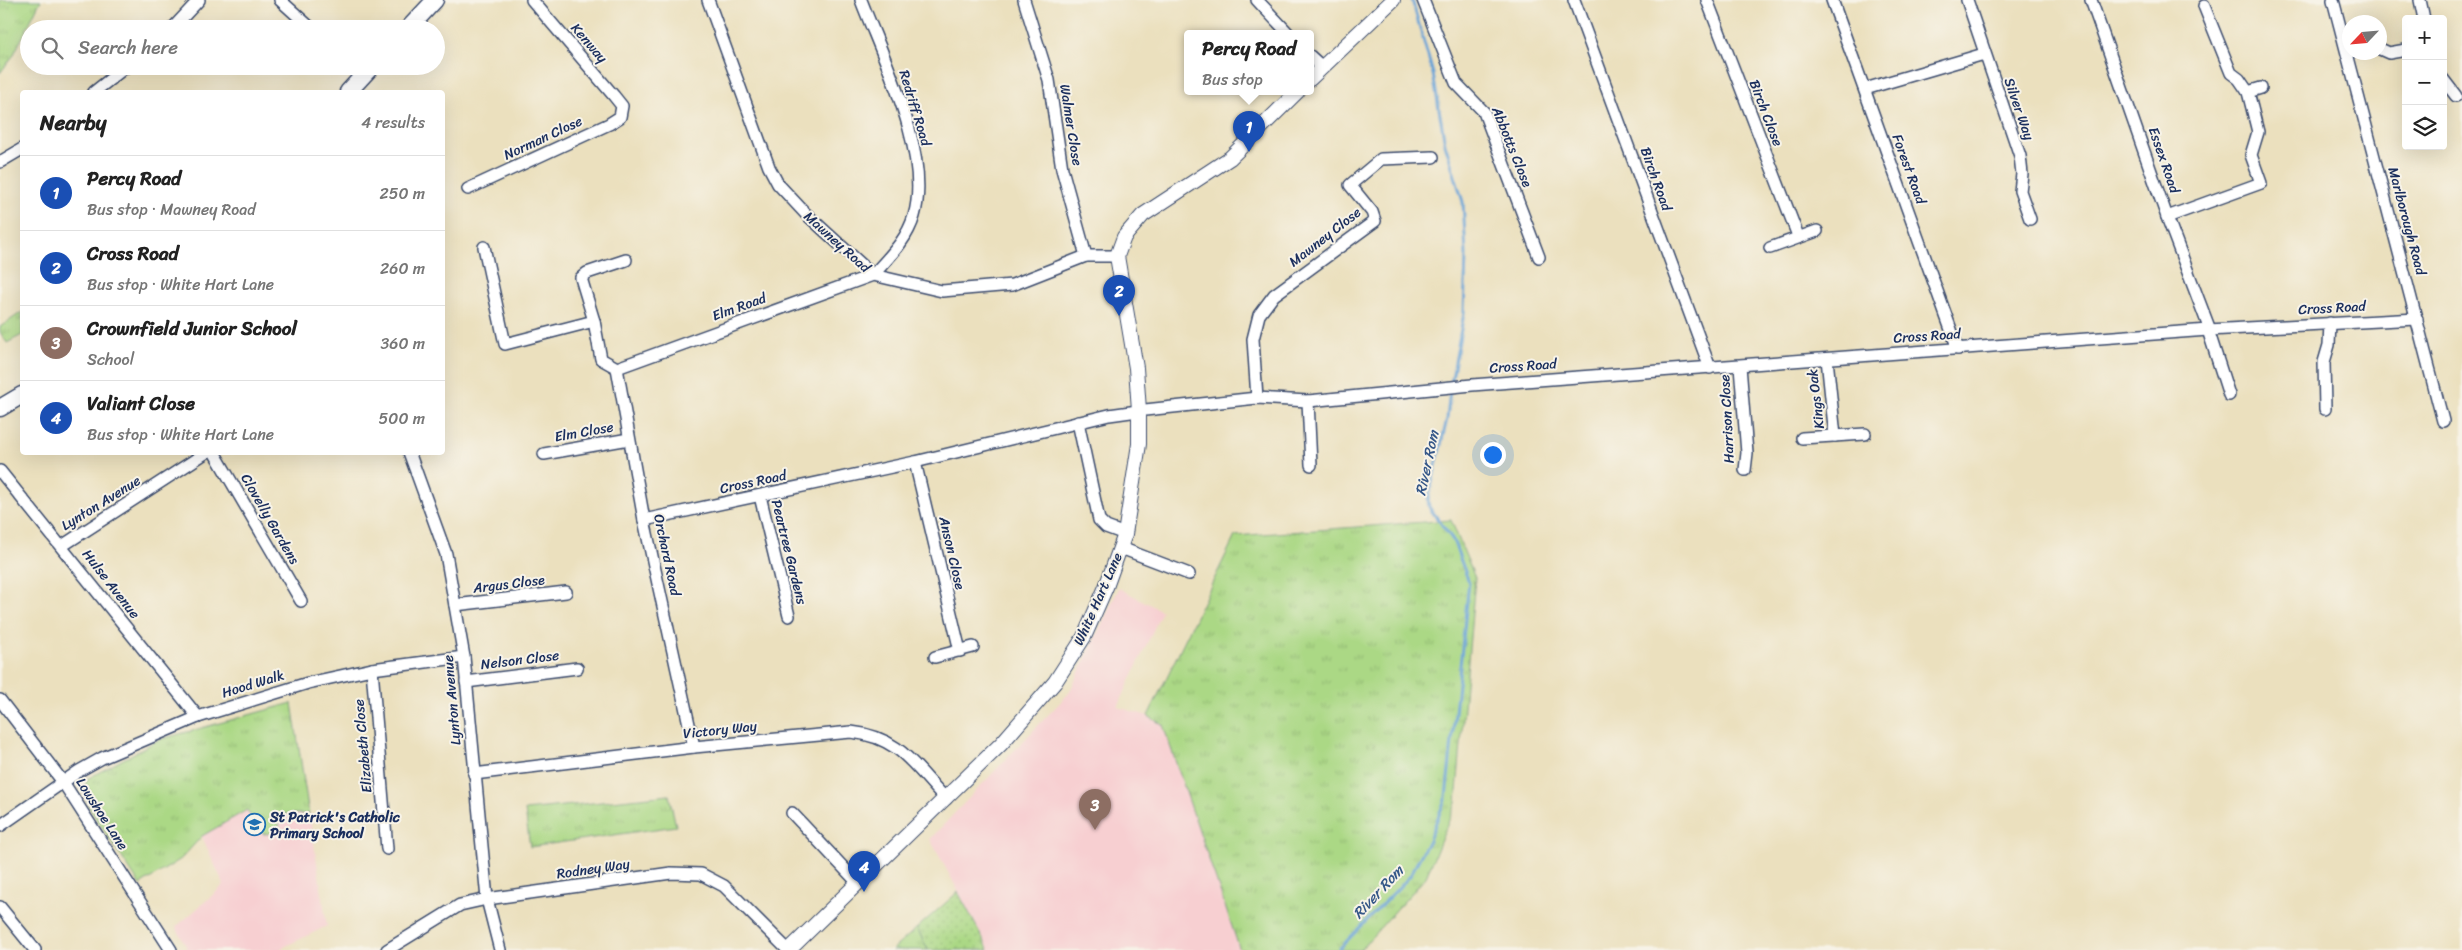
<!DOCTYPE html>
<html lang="en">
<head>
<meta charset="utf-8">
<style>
  :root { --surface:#fff; --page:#f2f2f2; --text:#222; --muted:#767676; --line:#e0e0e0; --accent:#b45309 }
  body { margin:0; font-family:Sriracha,sans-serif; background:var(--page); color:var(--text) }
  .controls { position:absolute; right:15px; top:15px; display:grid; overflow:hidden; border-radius:5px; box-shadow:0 5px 20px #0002 }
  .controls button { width:45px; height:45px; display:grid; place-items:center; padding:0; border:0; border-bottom:1px solid var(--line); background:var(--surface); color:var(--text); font:25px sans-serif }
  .compass { position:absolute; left:2342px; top:15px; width:45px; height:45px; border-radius:50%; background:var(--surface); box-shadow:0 5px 20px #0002; rotate:244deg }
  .you { position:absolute; left:1492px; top:454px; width:18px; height:18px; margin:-12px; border:4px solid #fff; border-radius:50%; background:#1a73e8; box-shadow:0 0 0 8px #1a73e833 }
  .badge { display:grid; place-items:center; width:32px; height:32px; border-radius:50%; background:var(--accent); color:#fff; font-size:16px; font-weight:700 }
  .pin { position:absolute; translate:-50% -41px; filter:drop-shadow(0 1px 2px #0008) }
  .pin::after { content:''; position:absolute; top:26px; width:18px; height:15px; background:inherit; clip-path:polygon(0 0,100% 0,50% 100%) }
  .popup { position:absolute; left:1184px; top:30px; width:130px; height:65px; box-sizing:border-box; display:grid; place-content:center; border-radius:5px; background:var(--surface); filter:drop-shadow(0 1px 4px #0005); font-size:16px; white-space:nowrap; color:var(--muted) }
  .popup b { font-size:19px; color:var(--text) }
  .popup::after { content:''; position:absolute; left:50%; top:100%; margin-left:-10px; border:10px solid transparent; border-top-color:var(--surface) }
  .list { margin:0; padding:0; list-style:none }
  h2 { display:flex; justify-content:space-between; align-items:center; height:65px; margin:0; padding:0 20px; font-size:21px }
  h2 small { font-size:16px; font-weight:400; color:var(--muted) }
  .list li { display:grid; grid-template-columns:32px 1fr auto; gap:15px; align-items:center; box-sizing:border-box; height:75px; padding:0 20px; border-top:1px solid var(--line) }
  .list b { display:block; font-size:19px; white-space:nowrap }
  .list p { margin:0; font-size:16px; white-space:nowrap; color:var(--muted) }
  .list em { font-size:16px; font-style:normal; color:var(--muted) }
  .icon { flex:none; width:28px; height:28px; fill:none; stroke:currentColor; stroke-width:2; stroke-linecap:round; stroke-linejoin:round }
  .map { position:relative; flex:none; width:2462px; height:950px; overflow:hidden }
  .search { position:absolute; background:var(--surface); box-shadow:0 5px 20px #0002; left:20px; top:20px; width:425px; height:55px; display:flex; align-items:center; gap:12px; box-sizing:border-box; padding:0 18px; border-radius:28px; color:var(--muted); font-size:19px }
  .panel { position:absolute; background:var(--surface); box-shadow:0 5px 20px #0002; left:20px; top:90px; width:425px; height:365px; border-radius:5px }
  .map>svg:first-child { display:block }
  .built { fill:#f7cfd1 }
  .grass { fill:url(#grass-tufts); stroke:#638472 }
  .garden { fill:url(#garden-dots); stroke:#638472 }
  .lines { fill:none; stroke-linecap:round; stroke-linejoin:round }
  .stream { stroke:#65a1d5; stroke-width:3 }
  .minor-casing { stroke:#3a4a6c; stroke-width:14 }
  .tertiary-casing { stroke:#3a4a6c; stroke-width:16 }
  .secondary-casing { stroke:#3a4a6c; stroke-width:19 }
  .minor { stroke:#fff; stroke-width:11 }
  .tertiary { stroke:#fff; stroke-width:14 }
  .secondary { stroke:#fff; stroke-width:16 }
  .labels { text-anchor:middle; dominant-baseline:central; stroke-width:4; stroke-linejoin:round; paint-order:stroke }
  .street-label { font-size:14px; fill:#1b2f5e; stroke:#f7f3e8 }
  .poi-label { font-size:14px; font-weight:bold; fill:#1b2f5e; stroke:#f7f3e8; text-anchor:start }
  .water-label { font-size:15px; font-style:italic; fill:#355788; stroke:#f7f3e8 }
</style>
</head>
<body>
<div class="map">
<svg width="2462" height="950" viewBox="0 0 2462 950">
  <defs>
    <pattern id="grass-tufts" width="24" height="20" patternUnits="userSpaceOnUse" patternTransform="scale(1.25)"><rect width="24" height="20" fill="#abd885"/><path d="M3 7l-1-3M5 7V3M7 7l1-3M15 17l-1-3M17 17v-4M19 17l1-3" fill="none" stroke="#93ba75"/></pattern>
    <pattern id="garden-dots" width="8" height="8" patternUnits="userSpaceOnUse" patternTransform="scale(1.25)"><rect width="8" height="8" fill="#abd885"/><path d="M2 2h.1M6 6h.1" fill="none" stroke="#93ba75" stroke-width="1.8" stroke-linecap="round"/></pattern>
  </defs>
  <rect width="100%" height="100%" fill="#f7f3e8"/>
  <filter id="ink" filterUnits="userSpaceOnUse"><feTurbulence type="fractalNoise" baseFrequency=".02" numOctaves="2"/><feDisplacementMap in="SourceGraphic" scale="10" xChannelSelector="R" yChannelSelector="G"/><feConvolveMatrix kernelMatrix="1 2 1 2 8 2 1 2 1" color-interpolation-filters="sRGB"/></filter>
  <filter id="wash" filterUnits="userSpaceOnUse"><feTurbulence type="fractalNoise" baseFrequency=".0096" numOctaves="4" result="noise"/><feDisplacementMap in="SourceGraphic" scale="20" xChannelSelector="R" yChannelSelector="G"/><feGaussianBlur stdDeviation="1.12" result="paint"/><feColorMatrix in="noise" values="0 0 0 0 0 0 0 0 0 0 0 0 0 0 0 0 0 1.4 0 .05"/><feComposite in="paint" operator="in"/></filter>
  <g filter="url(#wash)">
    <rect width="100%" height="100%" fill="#ebe0be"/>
    <g class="built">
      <polygon points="1119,588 1162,611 1118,707 1148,716 1163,725 1240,950 990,950 930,839 1069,693"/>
      <polygon points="292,703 327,926 278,950 188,950 176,927 224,885 158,740"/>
    </g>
    <g class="grass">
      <polygon points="0,0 41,0 13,56 0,73"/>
      <polygon points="22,312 22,335 7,343 0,332 0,327"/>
      <polygon points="1451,520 1475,578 1456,803 1426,877 1360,950 1240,950 1163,725 1148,716 1235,536"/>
      <polygon points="292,703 309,814 278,814 280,833 263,834 247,810 202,836 181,859 140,885 90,809 84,790 87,779 158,740"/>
      <polygon points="669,795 676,826 530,847 525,810"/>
      <polygon points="917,928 928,950 892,950"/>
    </g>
    <polygon class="garden" points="958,892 989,950 928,950 917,928"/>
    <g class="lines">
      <g class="stream">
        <polyline points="1412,0 1433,74 1445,144 1463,202 1466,254 1464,313 1451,384"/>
        <polyline points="1338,950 1410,876 1429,840 1446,797 1469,582 1453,540 1429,507 1428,500 1447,419 1450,390"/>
      </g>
    </g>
  </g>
  <g filter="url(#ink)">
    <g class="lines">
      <defs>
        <g id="minor">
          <polyline points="280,0 312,29"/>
          <polyline points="708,0 769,167 778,184 805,213 873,275 942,291 1012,285 1086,256 1117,256"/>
          <polyline points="1024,0 1049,80 1062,169 1086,256"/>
          <polyline points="1257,0 1288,33"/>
          <polyline points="1423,0 1456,83 1484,112 1539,257"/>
          <polyline points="1574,0 1710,368"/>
          <polyline points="1707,0 1798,236"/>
          <polyline points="1832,0 1958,349"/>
          <polyline points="1967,0 2020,156 2022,174 2020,191 2030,219"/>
          <polyline points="2091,0 2167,217 2210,330"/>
          <polyline points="2333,0 2443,421"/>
          <polyline points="2420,0 2424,19"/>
          <polyline points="2204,6 2231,73 2239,79 2248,92"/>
          <polyline points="172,29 199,0"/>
          <polyline points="2380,49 2389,53 2406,50"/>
          <polyline points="1310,56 1322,67"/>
          <polyline points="353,66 363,75"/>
          <polyline points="2443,79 2456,96"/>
          <polyline points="1865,89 1984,54"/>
          <polyline points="94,92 127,66"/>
          <polyline points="0,162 22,149"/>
          <polyline points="468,189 609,124 620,117 622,106 614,96 532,0"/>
          <polyline points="2167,217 2261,183 2251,155 2258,132 2248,92 2261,88"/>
          <polyline points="484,247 505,344 594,321"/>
          <polyline points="1770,248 1817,231"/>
          <polyline points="2208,330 2229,395"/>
          <polyline points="1827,359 1835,436"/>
          <polyline points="1740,366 1747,453 1745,470"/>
          <path d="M617,368l256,-93c16,-18 34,-35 41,-59 18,-61 -31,-158 -53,-216"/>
          <polyline points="617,368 644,520 694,747"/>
          <polyline points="617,368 601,359 594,321 581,278 587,273 626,260"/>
          <polyline points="1257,398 1253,339 1259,315 1274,295 1375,221 1372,212 1350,185 1381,159 1433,157"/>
          <polyline points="1308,401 1311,465"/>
          <polyline points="2325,409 2324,362 2329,345 2330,323"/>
          <polyline points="1078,422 1099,520 1106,527 1125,534"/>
          <polyline points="1802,438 1865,434"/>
          <polyline points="214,452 301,601"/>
          <polyline points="409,452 446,554 464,657 487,899 500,950"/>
          <polyline points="544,454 629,439"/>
          <polyline points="915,462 960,651"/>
          <polyline points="0,471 198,717"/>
          <polyline points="760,496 789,616"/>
          <polyline points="644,520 915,462 1109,415 1145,410 1257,398 1308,401 1472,385 2208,330 2417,319"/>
          <polyline points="62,546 207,452"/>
          <polyline points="1121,548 1189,574"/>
          <polyline points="455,605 566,592"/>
          <polyline points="935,657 973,647"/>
          <polyline points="372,669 387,849"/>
          <polyline points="466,682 577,668"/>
          <polyline points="0,700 63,782 171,950"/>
          <path d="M474,774l220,-27 157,-15c49,5 63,34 95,67"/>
          <polyline points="792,813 858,883"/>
          <polyline points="0,826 79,771 102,758 198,717 308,683 372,669 464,657"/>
          <polyline points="0,907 35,950"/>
          <polyline points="387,950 460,905 487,899 671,873 701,874 724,886 788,950"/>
        </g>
        <g id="tertiary">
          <polyline points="1310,79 1393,0"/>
          <polyline points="789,950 1001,744 1055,682 1084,637 1106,587 1125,534 1139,444 1139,410 1136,368 1117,256 1124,237 1143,215 1230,158 1298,91"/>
        </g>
        <g id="secondary">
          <polyline points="408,29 435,0"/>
          <polyline points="348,92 372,66"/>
          <polyline points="0,408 22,395"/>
        </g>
      </defs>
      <use href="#minor" class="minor-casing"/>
      <use href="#tertiary" class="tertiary-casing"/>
      <use href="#secondary" class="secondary-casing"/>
      <use href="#minor" class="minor"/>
      <use href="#tertiary" class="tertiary"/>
      <use href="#secondary" class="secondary"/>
    </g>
  </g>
  <defs>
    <symbol id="school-ring" viewBox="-11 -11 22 22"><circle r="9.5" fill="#f7f3e8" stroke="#1f6fb2" stroke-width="1.5"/><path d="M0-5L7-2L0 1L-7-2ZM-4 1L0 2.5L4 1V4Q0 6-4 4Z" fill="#1f6fb2"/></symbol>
  </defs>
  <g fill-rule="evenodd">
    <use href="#school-ring" x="242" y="812" width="25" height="25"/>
  </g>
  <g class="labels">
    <g class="street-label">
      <text transform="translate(589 43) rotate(49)">Kenway</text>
      <text transform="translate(915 108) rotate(73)">Redriff Road</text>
      <text transform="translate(2019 109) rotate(71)">Silver Way</text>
      <text transform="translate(1766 113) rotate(69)">Birch Close</text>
      <text transform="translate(1071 125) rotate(81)">Walmer Close</text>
      <text transform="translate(543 138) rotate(-25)">Norman Close</text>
      <text transform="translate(1512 147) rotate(68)">Abbotts Close</text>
      <text transform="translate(2164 160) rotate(71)">Essex Road</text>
      <text transform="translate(1909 169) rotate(70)">Forest Road</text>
      <text transform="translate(1656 179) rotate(70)">Birch Road</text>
      <text transform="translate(2407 221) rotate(75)">Marlborough Road</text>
      <text transform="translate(1325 237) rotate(-38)">Mawney Close</text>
      <text transform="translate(837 242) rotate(42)">Mawney Road</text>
      <text transform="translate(739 307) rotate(-20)">Elm Road</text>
      <text transform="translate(2332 308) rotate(-3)">Cross Road</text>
      <text transform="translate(1927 336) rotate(-4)">Cross Road</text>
      <text transform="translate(1523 366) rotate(-4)">Cross Road</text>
      <text transform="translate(1816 399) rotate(-97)">Kings Oak</text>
      <text transform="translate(1727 419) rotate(-93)">Harrison Close</text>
      <text transform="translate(584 432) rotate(-10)">Elm Close</text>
      <text transform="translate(753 482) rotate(-12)">Cross Road</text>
      <text transform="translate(101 503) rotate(-32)">Lynton Avenue</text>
      <text transform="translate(270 519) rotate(60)">Clovelly Gardens</text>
      <text transform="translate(789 552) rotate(76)">Peartree Gardens</text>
      <text transform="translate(952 553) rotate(77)">Anson Close</text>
      <text transform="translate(667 555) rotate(78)">Orchard Road</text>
      <text transform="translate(111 584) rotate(52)">Hulse Avenue</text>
      <text transform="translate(509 584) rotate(-7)">Argus Close</text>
      <text transform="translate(1098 599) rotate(-66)">White Hart Lane</text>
      <text transform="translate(520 660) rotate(-7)">Nelson Close</text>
      <text transform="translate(253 684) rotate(-17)">Hood Walk</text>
      <text transform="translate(452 700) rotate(-95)">Lynton Avenue</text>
      <text transform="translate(720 730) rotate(-6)">Victory Way</text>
      <text transform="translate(363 746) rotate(-95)">Elizabeth Close</text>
      <text transform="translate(102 814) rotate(57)">Lowshoe Lane</text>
      <text transform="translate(593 869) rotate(-8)">Rodney Way</text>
    </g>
    <g class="poi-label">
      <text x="270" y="817">St Patrick's Catholic<tspan x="270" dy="16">Primary School</tspan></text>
    </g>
    <g class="water-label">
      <text transform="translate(1427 463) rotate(-78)">River Rom</text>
      <text transform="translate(1378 892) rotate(-47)">River Rom</text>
    </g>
  </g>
</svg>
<div class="controls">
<button>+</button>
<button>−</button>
<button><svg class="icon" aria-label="layers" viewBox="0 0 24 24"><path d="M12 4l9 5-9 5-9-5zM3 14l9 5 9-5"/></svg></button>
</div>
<svg class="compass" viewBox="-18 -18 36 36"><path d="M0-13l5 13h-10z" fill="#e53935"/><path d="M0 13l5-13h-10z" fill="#767676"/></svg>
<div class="you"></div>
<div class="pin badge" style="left:1249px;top:152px;background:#1a4fb4">1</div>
<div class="popup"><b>Percy Road</b>Bus stop</div>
<div class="pin badge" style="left:1119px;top:316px;background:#1a4fb4">2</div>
<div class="pin badge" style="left:1095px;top:830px;background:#8d6e63">3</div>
<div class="pin badge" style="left:864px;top:892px;background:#1a4fb4">4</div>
<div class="search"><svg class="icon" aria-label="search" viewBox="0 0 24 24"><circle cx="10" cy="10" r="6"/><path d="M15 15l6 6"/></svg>Search here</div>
<section class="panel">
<h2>Nearby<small>4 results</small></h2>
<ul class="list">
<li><span class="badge" style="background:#1a4fb4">1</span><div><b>Percy Road</b><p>Bus stop · Mawney Road</p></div><em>250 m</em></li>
<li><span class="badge" style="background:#1a4fb4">2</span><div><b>Cross Road</b><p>Bus stop · White Hart Lane</p></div><em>260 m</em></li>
<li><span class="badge" style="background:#8d6e63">3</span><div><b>Crownfield Junior School</b><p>School</p></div><em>360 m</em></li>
<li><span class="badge" style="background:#1a4fb4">4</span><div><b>Valiant Close</b><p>Bus stop · White Hart Lane</p></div><em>500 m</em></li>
</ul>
</section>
</div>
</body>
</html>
